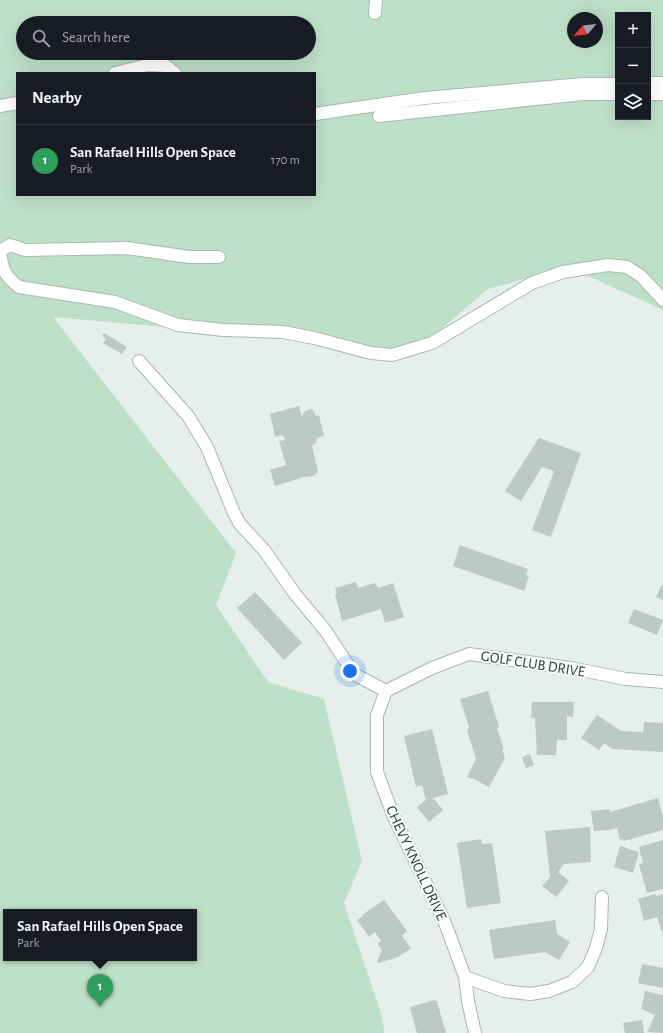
<!DOCTYPE html>
<html lang="en">
<head>
<meta charset="utf-8">
<style>
  :root { --surface:#171b24; --page:#20242c; --text:#f1f3f6; --muted:#9ea1a6; --line:#363941; --accent:#f4845f }
  body { margin:0; font-family:"Alegreya Sans",sans-serif; background:var(--page); color:var(--text) }
  .controls { position:absolute; right:12px; top:12px; display:grid; overflow:hidden; border-radius:0px; box-shadow:0 4px 16px #0002 }
  .controls button { width:36px; height:36px; display:grid; place-items:center; padding:0; border:0; border-bottom:1px solid var(--line); background:var(--surface); color:var(--text); font:20px sans-serif }
  .compass { position:absolute; left:567px; top:12px; width:36px; height:36px; border-radius:50%; background:var(--surface); box-shadow:0 4px 16px #0002; rotate:243deg }
  .you { position:absolute; left:350px; top:671px; width:14px; height:14px; margin:-10px; border:3px solid #fff; border-radius:50%; background:#1a73e8; box-shadow:0 0 0 6px #1a73e833 }
  .badge { display:grid; place-items:center; width:26px; height:26px; border-radius:50%; background:var(--accent); color:#fff; font-size:13px; font-weight:700 }
  .pin { position:absolute; translate:-50% -33px; filter:drop-shadow(0 1px 2px #0008) }
  .pin::after { content:''; position:absolute; top:21px; width:14px; height:12px; background:inherit; clip-path:polygon(0 0,100% 0,50% 100%) }
  .popup { position:absolute; left:3px; top:909px; width:194px; height:52px; box-sizing:border-box; display:grid; place-content:center; border-radius:0px; background:var(--surface); filter:drop-shadow(0 1px 3px #0005); font-size:13px; white-space:nowrap; color:var(--muted) }
  .popup b { font-size:15px; color:var(--text) }
  .popup::after { content:''; position:absolute; left:50%; top:100%; margin-left:-8px; border:8px solid transparent; border-top-color:var(--surface) }
  .list { margin:0; padding:0; list-style:none }
  h2 { display:flex; justify-content:space-between; align-items:center; height:52px; margin:0; padding:0 16px; font-size:17px }
  h2 small { font-size:13px; font-weight:400; color:var(--muted) }
  .list li { display:grid; grid-template-columns:26px 1fr auto; gap:12px; align-items:center; box-sizing:border-box; height:72px; padding:0 16px; border-top:1px solid var(--line) }
  .list b { display:block; font-size:15px; white-space:nowrap }
  .list p { margin:0; font-size:13px; white-space:nowrap; color:var(--muted) }
  .list em { font-size:13px; font-style:normal; color:var(--muted) }
  .icon { flex:none; width:22px; height:22px; fill:none; stroke:currentColor; stroke-width:2; stroke-linecap:round; stroke-linejoin:round }
  .map { position:relative; flex:none; width:663px; height:1033px; overflow:hidden }
  .search { position:absolute; background:var(--surface); box-shadow:0 4px 16px #0002; left:16px; top:16px; width:300px; height:44px; display:flex; align-items:center; gap:10px; box-sizing:border-box; padding:0 14px; border-radius:22px; color:var(--muted); font-size:15px }
  .panel { position:absolute; background:var(--surface); box-shadow:0 4px 16px #0002; left:16px; top:72px; width:300px; height:124px; border-radius:0px }
  .map>svg:first-child { display:block }
  .green { fill:#bfe0c8; fill-rule:evenodd }
  .building { fill:#bbcac4 }
  .lines { fill:none; stroke-linecap:round; stroke-linejoin:round }
  .minor-casing { stroke:#a8b8b2; stroke-width:14 }
  .minor { stroke:#fff; stroke-width:12 }
  .labels { text-anchor:middle; dominant-baseline:central; stroke-width:4; stroke-linejoin:round; paint-order:stroke }
  .street-label { font-size:15px; fill:#24423a; stroke:#f7fbf9 }
</style>
</head>
<body>
<div class="map">
<svg width="663" height="1033" viewBox="0 0 663 1033">
  <rect width="100%" height="100%" fill="#e6efeb"/>
  <path class="green" d="M0,0h663v311l-2,-2 -93,-42 -80,22 -75,64 -194,-21 -166,-15 183,236 -20,52 52,77 56,17 38,162 -18,42 38,113 2,17h-384zM618,15h30v102h-30zM573,18h24v24h-24zM23,23h286v30h-286zM17,73h298v122h-298zM6,912h188v46h-188z"/>
  <g class="building">
    <polygon points="104,333 127,347 122,354 103,343 106,339 102,336"/>
    <polygon points="299,406 302,417 305,411 310,409 313,410 316,416 319,415 324,436 317,438 316,443 312,446 318,471 316,474 313,476 304,477 275,486 270,470 286,465 279,441 285,440 283,435 275,437 270,414"/>
    <polygon points="539,438 581,453 551,537 532,530 554,471 542,467 521,501 505,491"/>
    <polygon points="460,545 528,569 526,575 529,576 524,591 453,566"/>
    <polygon points="356,582 358,588 375,583 378,588 393,583 404,617 385,623 381,609 342,621 335,594 337,594 335,588"/>
    <polygon points="662,585 663,586 663,600 656,597"/>
    <polygon points="255,592 302,643 284,660 237,608"/>
    <polygon points="634,609 663,620 657,635 628,623"/>
    <polygon points="488,691 499,727 497,728 504,749 502,749 505,758 489,787 472,778 472,779 467,777 476,759 467,730 469,727 460,699"/>
    <polygon points="532,702 574,702 573,717 567,716 567,740 557,740 556,755 537,755 535,718 531,718"/>
    <polygon points="597,715 621,731 643,732 644,722 663,723 663,752 612,749 604,743 599,750 581,738"/>
    <polygon points="432,729 448,794 433,798 443,810 429,822 417,807 426,800 422,785 416,787 404,736"/>
    <polygon points="530,754 534,765 526,768 522,757"/>
    <polygon points="658,798 662,814 663,813 663,830 624,841 623,839 620,840 617,828 609,830 594,831 591,811 610,809 610,812"/>
    <polygon points="590,827 591,862 564,864 558,872 569,881 556,897 542,886 550,877 545,831"/>
    <polygon points="481,839 482,844 492,843 501,903 467,908 457,843"/>
    <polygon points="663,840 663,889 647,893 639,864 643,863 639,847"/>
    <polygon points="620,846 639,852 633,873 614,867"/>
    <polygon points="655,894 656,896 663,894 663,935 657,917 644,921 638,899"/>
    <polygon points="384,900 407,931 402,936 411,948 398,957 379,963 377,962 382,950 378,944 381,941 375,932 369,937 357,920 363,916 362,915"/>
    <polygon points="555,920 557,934 570,942 559,960 545,952 494,959 489,930"/>
    <polygon points="642,964 663,968 663,988 638,983"/>
    <polygon points="645,991 663,995 663,1033 647,1032 655,1015 641,1009"/>
    <polygon points="435,1000 435,1001 437,1001 446,1033 417,1033 410,1007"/>
    <polygon points="642,1020 644,1033 625,1033 623,1023"/>
  </g>
  <g class="lines">
    <defs>
      <g id="minor">
        <polyline points="375,13 376,0"/>
        <polyline points="115,73 148,65 166,66 175,73"/>
        <polyline points="648,83 663,83"/>
        <polyline points="648,94 663,94"/>
        <polyline points="0,106 17,103"/>
        <polyline points="315,114 425,98 583,84 618,84"/>
        <polyline points="379,116 583,94 618,94"/>
        <path d="M219,257h-30l-62,-9 -102,2 -15,-5 -5,3 -5,4c3,19 4,23 19,35l96,15 63,23 45,5 60,2 31,6 57,15 21,2 40,-12 100,-60 31,-11 45,-7 19,2 14,9 22,24"/>
        <polyline points="139,361 188,416 207,447 234,513 240,524 264,550 295,594 325,630 354,674 386,691"/>
        <polyline points="386,691 377,715 377,772 393,815 445,923 465,977 468,1001 475,1033"/>
        <polyline points="386,691 432,668 469,654 571,668 626,679 663,682"/>
        <polyline points="465,977 504,991 530,994 549,991 572,982 588,967 596,948 601,929 602,897"/>
      </g>
    </defs>
    <use href="#minor" class="minor-casing"/>
    <use href="#minor" class="minor"/>
  </g>
  <g class="labels">
    <g class="street-label">
      <text transform="translate(533 664) rotate(9)">GOLF CLUB DRIVE</text>
      <text transform="translate(416 863) rotate(65)">CHEVY KNOLL DRIVE</text>
    </g>
  </g>
</svg>
<div class="controls">
<button>+</button>
<button>−</button>
<button><svg class="icon" aria-label="layers" viewBox="0 0 24 24"><path d="M12 4l9 5-9 5-9-5zM3 14l9 5 9-5"/></svg></button>
</div>
<svg class="compass" viewBox="-18 -18 36 36"><path d="M0-13l5 13h-10z" fill="#e53935"/><path d="M0 13l5-13h-10z" fill="#9ea1a6"/></svg>
<div class="you"></div>
<div class="pin badge" style="left:100px;top:1007px;background:#2e9e5b">1</div>
<div class="popup"><b>San Rafael Hills Open Space</b>Park</div>
<div class="search"><svg class="icon" aria-label="search" viewBox="0 0 24 24"><circle cx="10" cy="10" r="6"/><path d="M15 15l6 6"/></svg>Search here</div>
<section class="panel">
<h2>Nearby<small></small></h2>
<ul class="list">
<li><span class="badge" style="background:#2e9e5b">1</span><div><b>San Rafael Hills Open Space</b><p>Park</p></div><em>170 m</em></li>
</ul>
</section>
</div>
</body>
</html>
